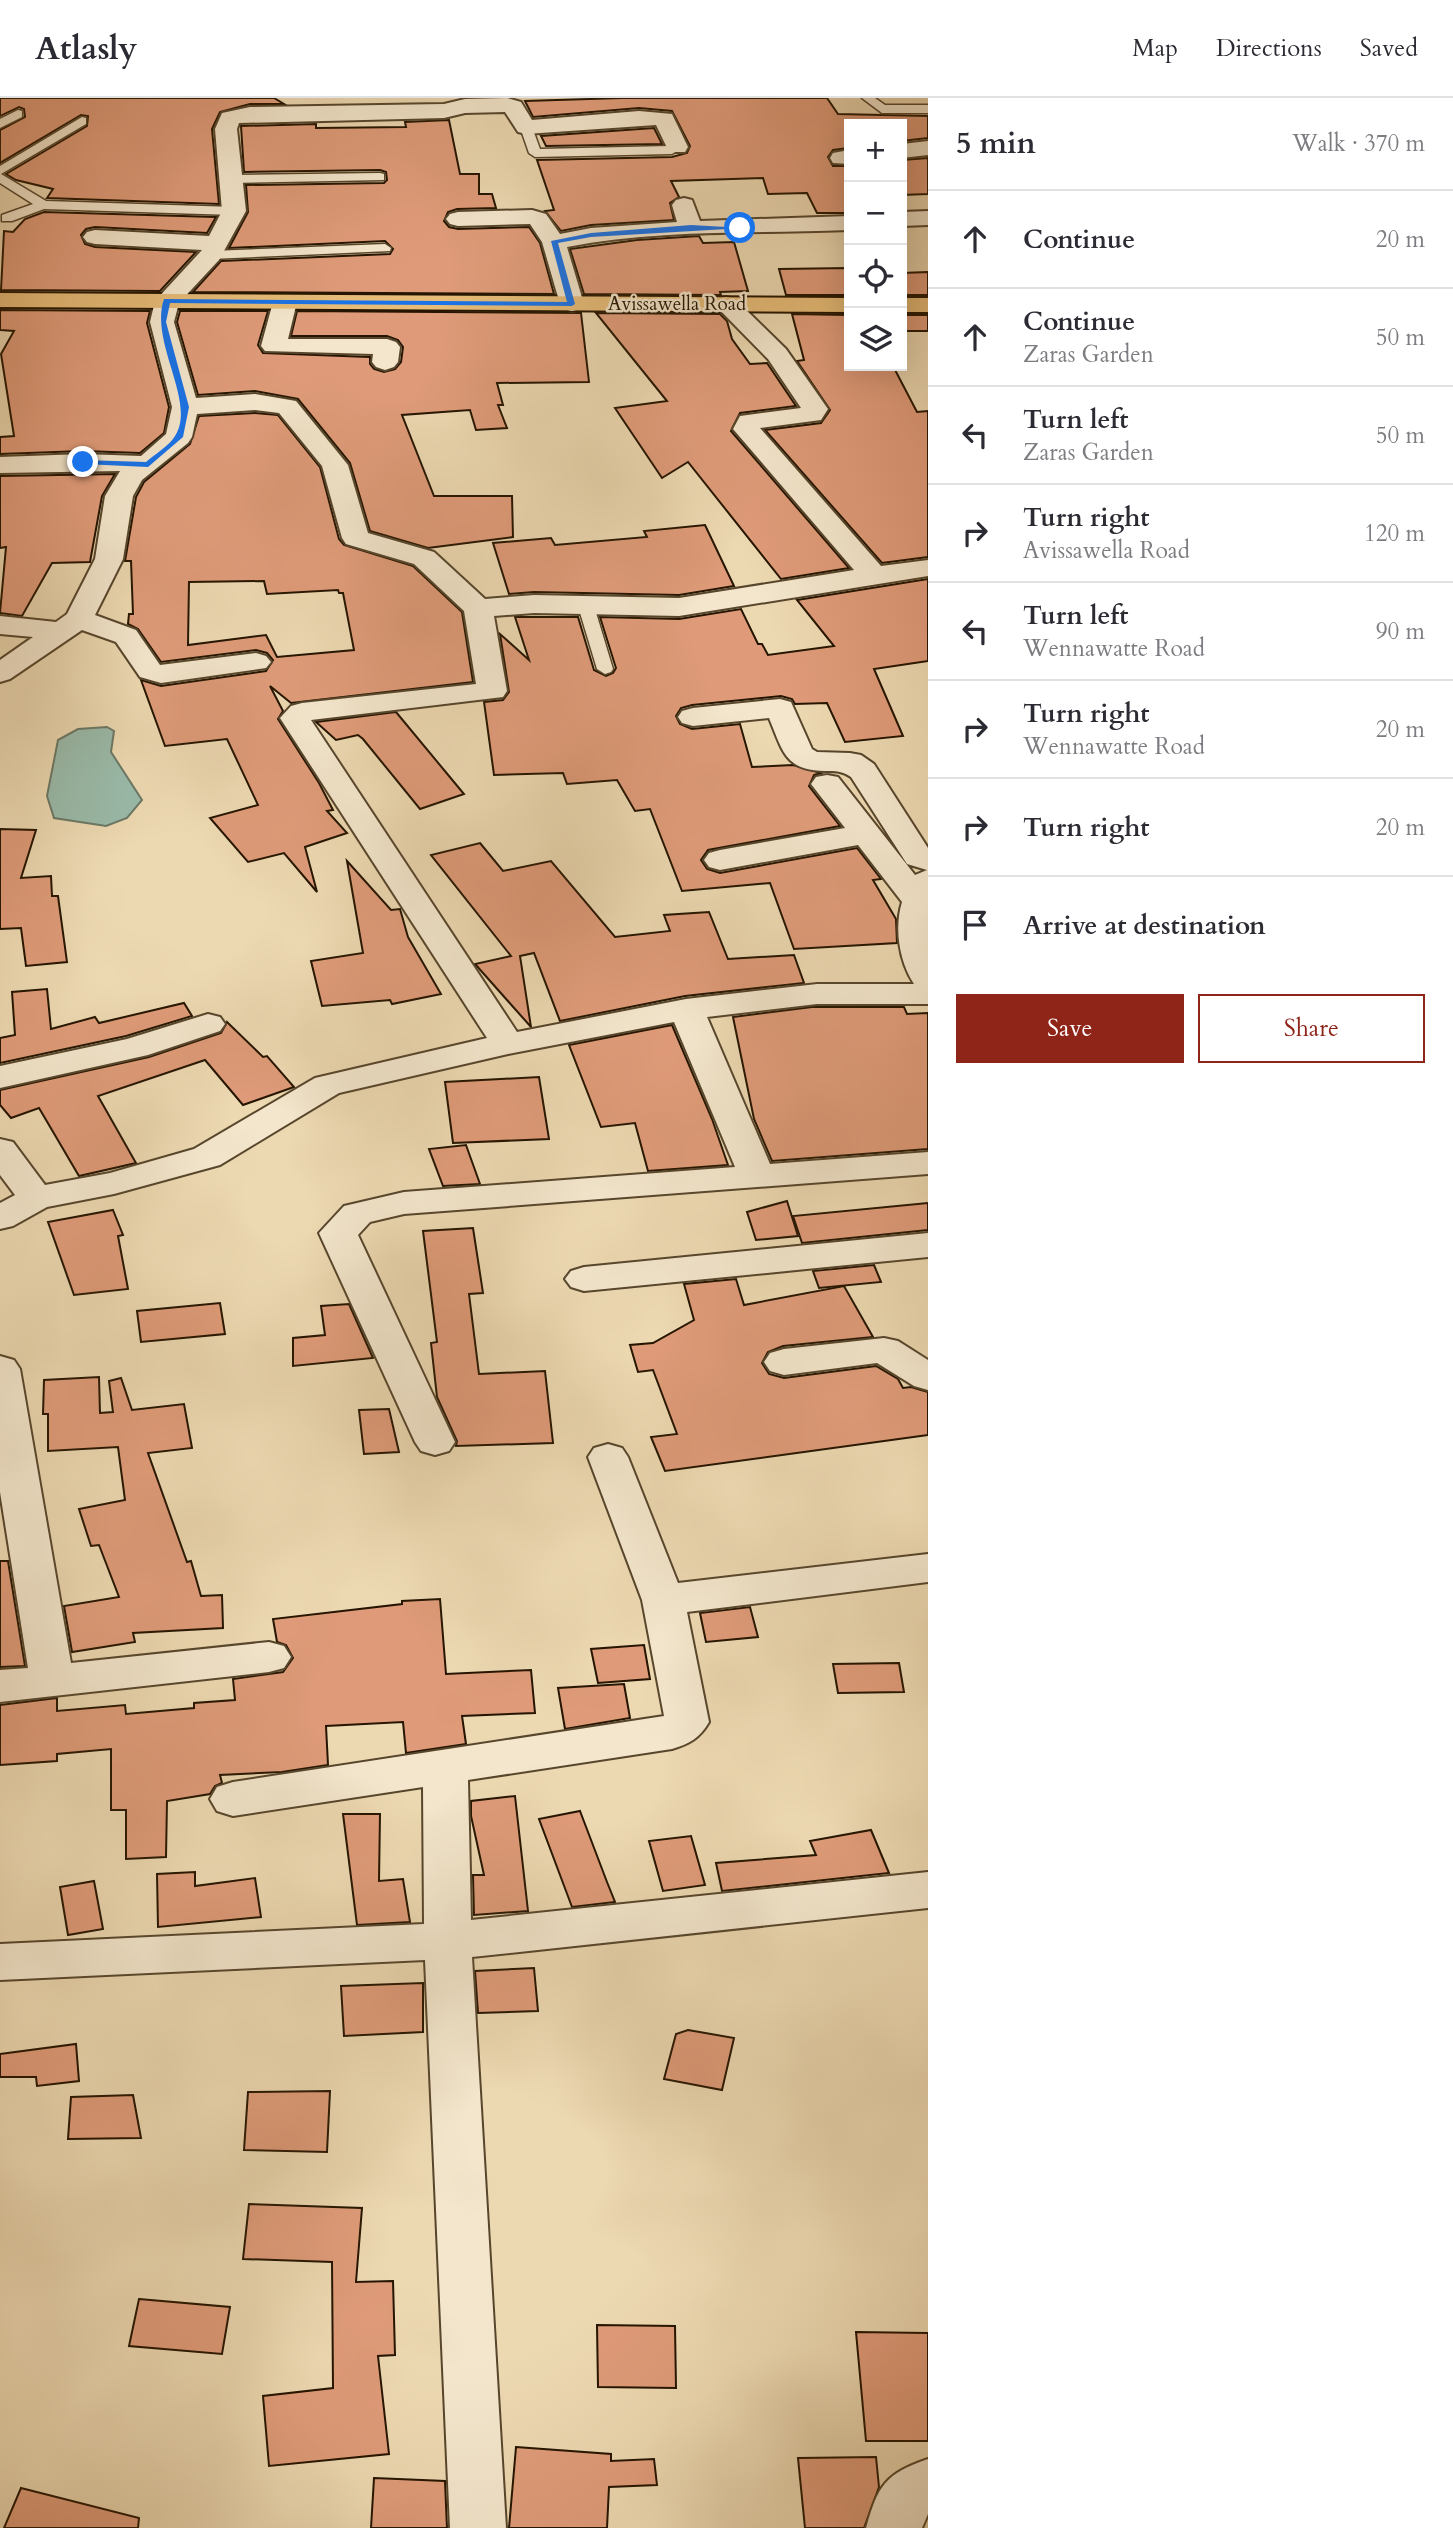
<!DOCTYPE html>
<html lang="en">
<head>
<meta charset="utf-8">
<style>
  :root { --surface:#fff; --page:#f7f7f7; --text:#2b2b33; --muted:#7c7c81; --line:#e1e1e2; --accent:#8f2418 }
  body { margin:0; font-family:Cardo,serif; background:var(--page); color:var(--text) }
  .controls { position:absolute; right:21px; top:21px; display:grid; overflow:hidden; border-radius:0px; box-shadow:0 7px 28px #0002 }
  .controls button { width:63px; height:63px; display:grid; place-items:center; padding:0; border:0; border-bottom:2px solid var(--line); background:var(--surface); color:var(--text); font:35px sans-serif }
  .stop { position:absolute; width:21px; height:21px; margin:-16px; border:5px solid #1a73e8; border-radius:50%; background:#fff }
  .stop.end { background:#1a73e8; border-color:#fff; box-shadow:0 2px 7px #0008 }
  .list { margin:0; padding:0; list-style:none }
  h2 { display:flex; justify-content:space-between; align-items:center; height:91px; margin:0; padding:0 28px; font-size:30px }
  h2 small { font-size:23px; font-weight:400; color:var(--muted) }
  .list li { display:grid; grid-template-columns:46px 1fr auto; gap:21px; align-items:center; box-sizing:border-box; height:98px; padding:0 28px; border-top:2px solid var(--line) }
  .list b { display:block; font-size:26px; white-space:nowrap }
  .list p { margin:0; font-size:23px; white-space:nowrap; color:var(--muted) }
  .list em { font-size:23px; font-style:normal; color:var(--muted) }
  .actions { display:flex; gap:14px; padding:21px 28px }
  .actions a { flex:1; padding:16px 0; border:2px solid var(--accent); border-radius:0px; text-align:center; font-size:24px; color:var(--accent) }
  .actions .main { background:var(--accent); color:#fff }
  .icon { flex:none; width:38px; height:38px; fill:none; stroke:currentColor; stroke-width:2; stroke-linecap:round; stroke-linejoin:round }
  .map { position:relative; flex:none; width:928px; height:2430px; overflow:hidden }
  header { display:flex; align-items:center; gap:42px; box-sizing:border-box; height:98px; padding:0 35px; background:var(--surface); border-bottom:2px solid var(--line) }
  header strong { font-size:33px }
  nav { display:flex; gap:38px; margin-inline-start:auto; font-size:24px }
  main { display:flex }
  aside { flex:1; background:var(--surface) }
  .map>svg:first-child { display:block }
  .water { fill:#99baa9; stroke:#6b7865; stroke-width:2 }
  .building { fill:#df9b79; stroke:#251500; stroke-width:2; fill-rule:evenodd }
  .lines { fill:none; stroke-linecap:round; stroke-linejoin:round }
  .service-casing { stroke:#57462c; stroke-width:3 }
  .minor-casing { stroke:#57462c; stroke-width:4 }
  .primary-casing { stroke:#251500; stroke-width:4 }
  .service { fill:#f3e6cc; fill-rule:evenodd }
  .minor { fill:#f3e6cc; fill-rule:evenodd }
  .primary { fill:#e6bc78; fill-rule:evenodd }
  .route { fill:#1a73e8 }
  .labels { text-anchor:middle; dominant-baseline:central; stroke-width:5; stroke-linejoin:round; paint-order:stroke }
  .far-street-label { font-size:19px; fill:#251500; stroke:#f3e6cc }
</style>
</head>
<body>
<header>
<strong>Atlasly</strong>
<nav><a>Map</a><a>Directions</a><a>Saved</a></nav>
</header>
<main>
<div class="map">
<svg width="928" height="2430" viewBox="0 0 928 2430">
  <rect width="100%" height="100%" fill="#ecd8b1"/>
  <filter id="stains"><feTurbulence type="fractalNoise" baseFrequency=".00286" numOctaves="4"/><feColorMatrix values="0 0 0 0 .2 0 0 0 0 .09 0 0 0 0 .02 0 0 0 .5 -.17"/></filter>
  <radialGradient id="worn" r=".72"><stop offset=".6" stop-color="#630" stop-opacity="0"/><stop offset="1" stop-color="#630" stop-opacity=".3"/></radialGradient>
  <polygon class="water" points="107,629 114,633 111,654 142,702 127,720 106,728 54,720 47,698 58,642 78,631"/>
  <g class="building">
    <polygon points="0,0 274,0 284,6 250,6 220,14 212,31 219,106 47,100 53,91 16,82 6,76 87,28 88,18 81,17 0,65 0,32 25,19 24,11 19,9 0,18"/>
    <polygon points="622,0 827,0 838,16 928,18 928,40 902,43 902,26 849,26 849,50 833,52 828,59 833,68 849,68 849,115 817,115 807,95 768,96 763,80 671,83 679,99 670,105 674,122 591,127 561,133 545,113 554,112 537,62 672,59 687,55 690,48 672,13 639,10 533,19 525,3"/>
    <polygon points="449,22 460,76 479,76 479,96 492,96 496,110 457,111 448,114 444,123 449,129 458,131 529,129 540,145 554,196 193,194 221,163 390,156 393,151 385,143 229,150 248,114 246,87 384,85 387,82 386,74 380,72 244,74 241,28 316,26 316,30 406,29 405,24"/>
    <polygon points="654,30 662,46 546,48 541,38"/>
    <polygon points="928,60 928,96 902,97 902,62"/>
    <polygon points="44,114 216,119 207,135 95,129 86,131 81,137 85,146 95,149 196,154 160,193 1,192 4,133 13,134 25,121"/>
    <polygon points="699,138 703,145 734,144 748,193 720,194 721,197 584,196 570,151 637,142"/>
    <polygon points="849,170 849,197 786,197 779,171"/>
    <polygon points="928,174 928,197 902,197 902,175"/>
    <polygon points="0,212 150,213 147,225 169,309 164,335 140,355 83,353 0,356 0,339 14,338 1,256 14,233 0,232"/>
    <polygon points="180,213 268,213 258,247 263,255 370,259 370,266 374,271 384,274 395,271 401,264 403,249 398,242 387,238 291,238 297,213 581,215 589,284 497,285 503,307 498,307 507,330 476,332 470,312 402,317 434,398 512,398 513,439 428,450 370,433 350,365 298,301 255,293 198,297 177,224"/>
    <polygon points="596,215 720,216 727,223 732,241 750,266 767,265 796,308 740,315 731,333 849,470 781,481 688,364 662,380 615,310 667,303"/>
    <polygon points="792,216 849,217 849,268 893,268 917,314 928,313 928,459 882,465 765,332 821,325 830,312 797,263 804,262"/>
    <rect x="902" y="217" width="26" height="16"/>
    <path d="M255,315l23,2 42,52 19,72 5,6 69,21 49,46 11,70 -182,21 -21,-17 13,25 -5,8 41,64 14,27 -6,1 20,22 -42,14 12,45 -33,-39 -36,9 -38,-44 48,-13 -31,-66 -62,7 -24,-66 20,6 105,-15 7,-11 -6,-7 -11,-3 -95,12 -23,-33 -10,-5 1,-10h4l-2,-53h-6l11,-64 8,-15 46,-38 9,-28zM264,483l3,13 71,-4 1,3h4l11,57 -77,7 -11,-22 -78,10 1,-63z"/>
    <polygon points="115,376 102,398 90,464 52,465 22,518 0,515 6,449 0,450 0,378"/>
    <polygon points="705,427 734,488 679,497 534,494 509,496 493,445 551,440 555,447 647,439 644,433"/>
    <polygon points="928,481 928,563 874,571 903,638 845,644 827,605 795,606 792,601 781,598 692,607 681,610 676,618 680,626 692,631 740,626 752,669 793,667 821,675 814,677 809,688 840,728 708,752 701,762 707,771 720,775 857,750 881,781 873,782 896,821 897,845 794,851 770,785 682,793 650,711 635,713 617,682 567,686 563,675 494,677 484,604 503,602 509,594 500,536 529,562 515,519 578,519 594,572 606,578 613,575 616,570 600,519 679,521 741,511 758,546 762,546 768,557 834,548 797,502"/>
    <polygon points="396,614 449,678 464,696 420,711 363,641 358,637 336,642 316,624"/>
    <polygon points="0,731 36,732 21,780 51,778 52,798 58,798 67,864 26,868 21,830 0,831"/>
    <polygon points="480,745 503,773 551,763 615,839 670,833 664,817 709,814 728,861 794,857 804,885 685,898 560,923 534,855 520,858 531,929 475,866 511,858 431,757"/>
    <polygon points="347,763 391,812 400,811 408,839 441,896 392,906 390,902 322,908 311,863 363,855"/>
    <polygon points="47,891 51,931 95,919 99,925 184,905 192,918 126,938 0,965 0,940 15,937 12,894"/>
    <polygon points="812,909 904,909 907,916 928,915 928,1051 772,1063 754,1021 733,919"/>
    <polygon points="227,924 263,959 267,958 294,989 243,1007 205,962 98,998 136,1065 79,1078 39,1010 11,1020 0,1007 0,992 149,959 221,935"/>
    <polygon points="672,927 712,1021 728,1067 648,1073 635,1025 601,1029 569,947"/>
    <polygon points="539,979 549,1041 453,1045 445,984"/>
    <polygon points="466,1047 480,1086 443,1088 429,1051"/>
    <polygon points="787,1103 798,1138 756,1142 747,1114"/>
    <polygon points="928,1105 928,1132 802,1145 793,1118"/>
    <polygon points="113,1112 123,1137 118,1138 128,1191 74,1197 48,1124"/>
    <polygon points="473,1130 483,1195 469,1196 479,1276 545,1273 553,1345 456,1348 457,1343 437,1299 431,1245 437,1244 423,1133"/>
    <polygon points="874,1167 881,1184 819,1190 813,1173"/>
    <polygon points="736,1181 744,1207 844,1188 873,1239 783,1248 768,1254 762,1265 769,1276 784,1280 876,1268 898,1281 903,1290 911,1289 928,1294 928,1337 665,1373 651,1339 677,1336 653,1272 638,1274 630,1247 653,1245 694,1222 684,1186"/>
    <polygon points="220,1205 225,1236 141,1244 137,1213"/>
    <polygon points="349,1206 373,1260 293,1268 293,1240 325,1237 321,1208"/>
    <polygon points="99,1279 100,1315 113,1314 109,1283 121,1280 132,1312 184,1306 192,1350 148,1355 187,1464 191,1463 201,1498 222,1497 223,1530 133,1535 135,1544 72,1554 64,1508 119,1499 99,1447 91,1448 79,1411 125,1402 118,1349 48,1353 48,1316 43,1316 44,1282"/>
    <polygon points="389,1311 399,1354 364,1356 359,1312"/>
    <polygon points="0,1463 8,1463 25,1568 0,1569"/>
    <polygon points="440,1501 446,1576 531,1572 535,1615 462,1618 466,1646 406,1655 403,1624 326,1628 328,1667 282,1674 220,1677 222,1685 215,1688 210,1696 167,1703 166,1759 126,1761 126,1712 111,1712 111,1651 57,1656 57,1663 0,1667 0,1607 57,1600 57,1613 125,1607 126,1616 194,1610 194,1605 235,1602 233,1581 283,1574 293,1560 286,1547 277,1544 273,1521 402,1506 402,1503"/>
    <polygon points="750,1509 758,1539 706,1544 700,1515"/>
    <polygon points="644,1547 650,1581 598,1585 591,1551"/>
    <polygon points="899,1565 904,1594 838,1595 833,1566"/>
    <polygon points="624,1586 630,1620 565,1631 558,1590"/>
    <polygon points="515,1698 528,1813 474,1817 473,1777 484,1777 471,1718 471,1703"/>
    <polygon points="580,1713 607,1784 615,1804 572,1809 539,1721"/>
    <polygon points="343,1716 380,1716 379,1783 403,1781 410,1824 357,1827"/>
    <polygon points="871,1732 889,1775 722,1793 716,1765 816,1757 810,1743"/>
    <polygon points="691,1738 705,1787 663,1793 649,1743"/>
    <polygon points="195,1774 195,1788 255,1780 261,1819 158,1829 157,1776"/>
    <polygon points="94,1783 103,1831 68,1837 60,1789"/>
    <polygon points="534,1870 538,1913 478,1915 475,1873"/>
    <polygon points="423,1885 423,1934 344,1938 341,1888"/>
    <polygon points="688,1932 734,1940 722,1992 664,1981 676,1936"/>
    <polygon points="76,1946 79,1983 37,1988 36,1979 0,1979 0,1956"/>
    <polygon points="330,1993 327,2054 244,2052 248,1994"/>
    <polygon points="133,1997 141,2040 68,2041 71,1999"/>
    <polygon points="249,2106 362,2110 356,2184 393,2183 395,2257 378,2258 389,2356 269,2368 263,2298 333,2290 332,2164 243,2161"/>
    <polygon points="139,2201 230,2209 222,2256 129,2248"/>
    <polygon points="597,2227 675,2228 676,2290 598,2289"/>
    <polygon points="856,2234 928,2235 928,2343 866,2343"/>
    <polygon points="516,2349 611,2356 611,2363 654,2361 657,2387 609,2389 607,2430 509,2430"/>
    <polygon points="876,2359 879,2389 864,2430 805,2430 798,2360"/>
    <polygon points="374,2380 445,2383 447,2430 371,2430"/>
    <polygon points="21,2390 139,2420 138,2430 4,2430"/>
  </g>
  <g class="lines">
    <defs>
      <g id="service">
        <polygon points="862,0 875,0 885,7 928,7 928,15 882,15"/>
        <polygon points="18,12 22,13 22,19 0,30 0,21"/>
        <polygon points="82,19 86,20 86,26 1,76 46,103 234,109 240,113 234,117 44,111 12,123 2,123 2,117 33,106 0,85 0,68"/>
        <polygon points="526,25 532,29 540,51 669,48 677,45 683,49 672,56 535,59 529,55 520,29"/>
        <polygon points="380,75 384,76 384,82 230,85 224,81 230,77"/>
        <polygon points="385,146 391,150 390,153 211,161 204,157 211,153"/>
        <polygon points="586,503 594,508 613,571 611,574 605,576 597,571 578,508"/>
      </g>
      <g id="minor">
        <path d="M507,0l14,4 11,18 107,-9 33,3 16,33 -3,5h-16l-13,-27 -130,9 -8,-2 -13,-20 -40,1 -21,5 -205,5 -2,6 9,82 -27,49 -40,43 -5,19 22,76 59,-4 41,7 52,64 20,68 66,19 51,47 49,-4 145,3 175,-28 -121,-141 7,-13 61,-8 -33,-49 -54,-55 3,-5 9,-2 9,2 51,50 42,60 -7,11 -61,8 121,138 47,-6v16l-249,40 -145,-3 -40,3 13,75 -4,6 -192,23 206,312 169,-33 131,-15h97c-15,-23 -20,-56 -12,-82l-44,-57 -138,25 -11,-3 -5,-7 5,-7 11,-3 125,-22 -34,-44 5,-7 11,-2 11,2 77,98 12,-5 -20,-6 -56,-87c-9,-6 -15,-6 -26,-6 -41,-1 -42,-20 -56,-53l-76,8 -11,-3 -4,-6 4,-6 11,-3 87,-9 11,3 21,47 5,3 33,1 11,2 13,9 54,84v156h-111l-110,13 63,147 158,-12v22l-524,40 -34,8 -12,13 97,207 -6,9 -14,4 -14,-4 -6,-9 -96,-209 25,-27 60,-14 331,-25 -61,-145 -166,32 -169,39 -119,72 -106,29 -67,13 -34,19 -13,3v-26l15,-8 -15,-20v-36l13,3 32,43 65,-12 84,-24 121,-71 172,-40 -207,-320 11,-12 11,-3 174,-19 -12,-73 -50,-47 -68,-20 -4,-6 -20,-72 -43,-53 -24,-3 -58,4 -5,23 -4,6 -46,37 -9,16 -10,63 -28,56 41,15 24,35 96,-12 10,3 5,6 -5,6 -105,15 -21,-6 -24,-35 -34,-12 -72,49 -10,3v-22l33,-23 -33,-3v-18l56,6 11,-8 28,-55 10,-63 15,-25 -120,2v-16l83,-3 58,2 25,-22 6,-27 -22,-85 5,-21 47,-51 -107,-6 -8,-2 -4,-5 4,-5 8,-2 114,6 13,-25 -7,-82 7,-16 28,-6 194,-3 21,-5z"/>
        <polygon points="928,43 928,57 902,60 902,46"/>
        <polygon points="849,52 849,66 833,65 830,60 833,55"/>
        <path d="M684,100l8,2 8,21 149,-5v14c-93,4 -190,-1 -282,17l17,57 -3,5 -9,2 -9,-2 -3,-5 -18,-62 -12,-18 -72,2 -8,-2 -4,-5 4,-5 8,-2 74,-2 14,4 14,20 31,-6 86,-6 -5,-17 4,-5z"/>
        <polygon points="928,113 928,127 902,128 902,114"/>
        <polygon points="285,197 294,199 297,204 288,241 387,241 396,244 400,249 398,264 394,269 385,272 376,269 372,264 373,256 265,253 261,248 273,204 276,199"/>
        <polygon points="208,916 220,919 225,926 220,933 148,957 0,990 0,968 127,941"/>
        <polygon points="928,1135 928,1159 584,1193 571,1189 565,1181 571,1173 584,1169"/>
        <polygon points="884,1240 898,1243 928,1262 928,1292 914,1288 877,1265 784,1277 770,1273 764,1264 770,1255 784,1251"/>
        <polygon points="0,1258 14,1262 20,1271 71,1565 269,1544 284,1548 291,1559 284,1570 269,1574 0,1604 0,1572 28,1570 0,1394"/>
        <path d="M608,1346l14,4 6,9 50,126 250,-29v28l-241,30 22,110c-9,16 -20,22 -37,27l-204,31 3,140 457,-48v36l-456,49 34,571h-56l-25,-568 -425,20v-36l424,-20 -1,-137 -190,29 -16,-5 -7,-12 7,-12 16,-5 431,-66 -22,-116 -54,-143 6,-9z"/>
        <path d="M928,2361v55l-6,14h-56c12,-43 19,-54 62,-69z"/>
      </g>
      <g id="primary">
        <polygon points="0,195 849,200 849,214 0,209"/>
        <rect x="902" y="200" width="26" height="14"/>
      </g>
    </defs>
    <use href="#service" class="service-casing"/>
    <use href="#minor" class="minor-casing"/>
    <use href="#primary" class="primary-casing"/>
    <use href="#service" class="service"/>
    <use href="#minor" class="minor"/>
    <use href="#primary" class="primary"/>
  </g>
  <path class="route" d="M691,127l53,3 -153,9 -33,6 17,61 -3,2 -402,-3 -4,19 23,85 -6,30 -35,30 -65,-3 -4,-2 4,-2 63,2c9,-8 23,-16 29,-26 22,-34 -26,-94 -11,-137l403,3 -16,-61 40,-8z"/>
  <g class="labels">
    <g class="far-street-label">
      <text x="677" y="206">Avissawella Road</text>
    </g>
  </g>
  <rect width="100%" height="100%" filter="url(#stains)"/>
  <rect width="100%" height="100%" fill="url(#worn)"/>
</svg>
<div class="controls">
<button>+</button>
<button>−</button>
<button><svg class="icon" aria-label="locate" viewBox="0 0 24 24"><circle cx="12" cy="12" r="6"/><path d="M12 2v4M12 18v4M2 12h4M18 12h4"/></svg></button>
<button><svg class="icon" aria-label="layers" viewBox="0 0 24 24"><path d="M12 4l9 5-9 5-9-5zM3 14l9 5 9-5"/></svg></button>
</div>
<div class="stop" style="left:740px;top:130px"></div>
<div class="stop end" style="left:83px;top:364px"></div>
</div>
<aside>
<h2>5 min<small>Walk · 370 m</small></h2>
<ul class="list">
<li><svg class="icon" aria-label="ahead" viewBox="0 0 24 24"><path d="M12 20V5M6 11l6-6 6 6"/></svg><div><b>Continue</b></div><em>20 m</em></li>
<li><svg class="icon" aria-label="ahead" viewBox="0 0 24 24"><path d="M12 20V5M6 11l6-6 6 6"/></svg><div><b>Continue</b><p>Zaras Garden</p></div><em>50 m</em></li>
<li><svg class="icon" aria-label="left" viewBox="0 0 24 24"><path d="M17 20v-9H6M10 6l-5 5 5 5"/></svg><div><b>Turn left</b><p>Zaras Garden</p></div><em>50 m</em></li>
<li><svg class="icon" aria-label="right" viewBox="0 0 24 24"><path d="M7 20v-9h11M14 6l5 5-5 5"/></svg><div><b>Turn right</b><p>Avissawella Road</p></div><em>120 m</em></li>
<li><svg class="icon" aria-label="left" viewBox="0 0 24 24"><path d="M17 20v-9H6M10 6l-5 5 5 5"/></svg><div><b>Turn left</b><p>Wennawatte Road</p></div><em>90 m</em></li>
<li><svg class="icon" aria-label="right" viewBox="0 0 24 24"><path d="M7 20v-9h11M14 6l5 5-5 5"/></svg><div><b>Turn right</b><p>Wennawatte Road</p></div><em>20 m</em></li>
<li><svg class="icon" aria-label="right" viewBox="0 0 24 24"><path d="M7 20v-9h11M14 6l5 5-5 5"/></svg><div><b>Turn right</b></div><em>20 m</em></li>
<li><svg class="icon" aria-label="arrive" viewBox="0 0 24 24"><path d="M6 21V4h12l-3 4 3 4H6"/></svg><div><b>Arrive at destination</b></div></li>
</ul>
<div class="actions"><a class="main">Save</a><a>Share</a></div>
</aside>
</main>
</body>
</html>
